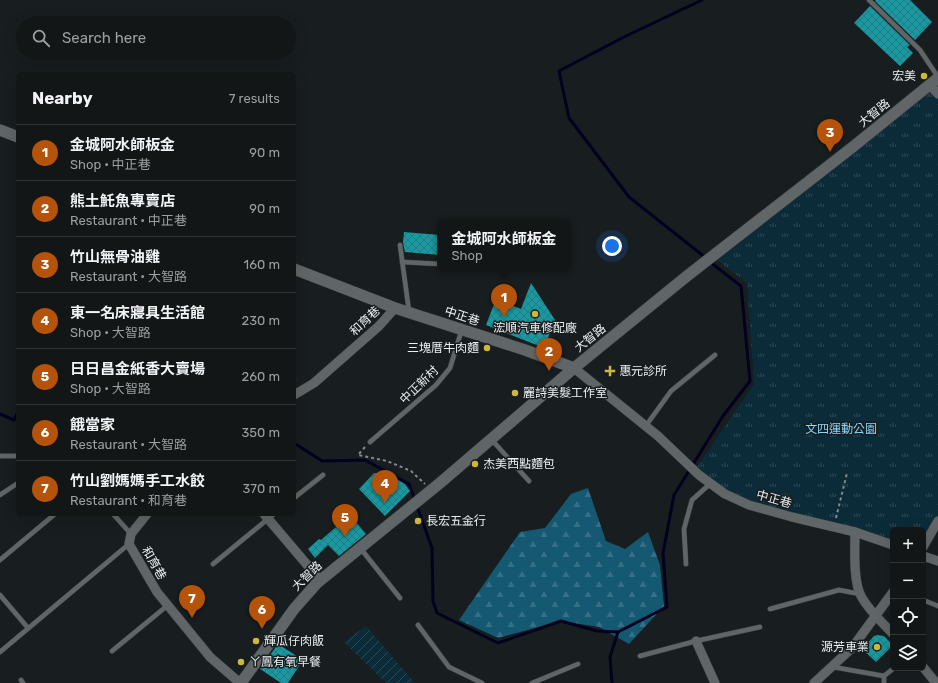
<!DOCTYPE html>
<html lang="en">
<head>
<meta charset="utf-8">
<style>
  :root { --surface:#121617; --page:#1b1f20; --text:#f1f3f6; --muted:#9c9fa1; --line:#313536; --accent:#b45309 }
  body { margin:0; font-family:Rubik,"Noto Sans TC",sans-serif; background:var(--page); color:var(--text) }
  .controls { position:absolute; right:12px; bottom:12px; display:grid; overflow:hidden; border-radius:6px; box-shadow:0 4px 16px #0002 }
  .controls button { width:36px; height:36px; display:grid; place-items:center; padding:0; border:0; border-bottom:1px solid var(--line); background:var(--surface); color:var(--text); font:20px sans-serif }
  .you { position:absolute; left:612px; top:246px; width:14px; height:14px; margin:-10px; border:3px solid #fff; border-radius:50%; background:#1a73e8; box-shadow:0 0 0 6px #1a73e833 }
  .badge { display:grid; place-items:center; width:26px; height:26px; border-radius:50%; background:var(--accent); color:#fff; font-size:13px; font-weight:700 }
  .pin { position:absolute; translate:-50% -33px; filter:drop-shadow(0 1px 2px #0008) }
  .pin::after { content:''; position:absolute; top:21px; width:14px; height:12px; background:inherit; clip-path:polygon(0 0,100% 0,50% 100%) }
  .popup { position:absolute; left:437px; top:219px; width:134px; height:52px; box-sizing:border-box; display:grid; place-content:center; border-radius:6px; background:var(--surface); filter:drop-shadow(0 1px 3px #0005); font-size:13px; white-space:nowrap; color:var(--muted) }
  .popup b { font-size:15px; color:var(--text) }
  .popup::after { content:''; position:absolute; left:50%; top:100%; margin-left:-8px; border:8px solid transparent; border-top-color:var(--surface) }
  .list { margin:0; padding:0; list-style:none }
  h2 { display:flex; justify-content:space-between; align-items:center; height:52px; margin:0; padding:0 16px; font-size:17px }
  h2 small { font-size:13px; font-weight:400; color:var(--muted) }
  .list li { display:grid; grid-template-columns:26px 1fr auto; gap:12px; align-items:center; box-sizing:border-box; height:56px; padding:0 16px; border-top:1px solid var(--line) }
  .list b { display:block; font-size:15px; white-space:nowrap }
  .list p { margin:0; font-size:13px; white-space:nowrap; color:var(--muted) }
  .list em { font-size:13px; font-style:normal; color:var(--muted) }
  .icon { flex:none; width:22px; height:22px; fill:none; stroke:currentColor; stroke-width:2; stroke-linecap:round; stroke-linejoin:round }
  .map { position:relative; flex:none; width:938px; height:683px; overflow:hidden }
  .search { position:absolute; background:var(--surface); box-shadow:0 4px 16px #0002; left:16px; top:16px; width:280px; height:44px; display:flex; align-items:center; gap:10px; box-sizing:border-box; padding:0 14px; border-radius:22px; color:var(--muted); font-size:15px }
  .panel { position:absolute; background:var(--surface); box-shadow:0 4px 16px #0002; left:16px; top:72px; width:280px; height:444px; border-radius:6px }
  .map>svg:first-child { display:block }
  .forest { fill:url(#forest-firs) }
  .park { fill:url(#park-tufts) }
  .garden { fill:url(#garden-furrows) }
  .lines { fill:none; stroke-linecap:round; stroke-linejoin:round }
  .stream { stroke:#040020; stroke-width:3 }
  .building { fill:url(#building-cross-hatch) }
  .service-casing { stroke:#373a3c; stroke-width:5.5 }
  .minor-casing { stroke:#373a3c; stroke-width:10 }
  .tertiary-casing { stroke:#373a3c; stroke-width:12 }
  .path { stroke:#84888a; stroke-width:2; stroke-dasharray:3 3; stroke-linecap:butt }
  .service { stroke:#606668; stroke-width:4.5 }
  .minor { stroke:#606668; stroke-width:9 }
  .tertiary { stroke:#606668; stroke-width:11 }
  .poi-dot { fill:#cfb837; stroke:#181d1f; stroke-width:1.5 }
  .labels { text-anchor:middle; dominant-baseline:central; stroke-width:3; stroke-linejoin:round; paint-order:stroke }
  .poi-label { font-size:12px; fill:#eceff1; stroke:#181d1f; text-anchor:start }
  .street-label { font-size:12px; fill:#eceff1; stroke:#181d1f }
  .park-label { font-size:12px; fill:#85d6fa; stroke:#181d1f }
</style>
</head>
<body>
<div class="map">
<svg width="938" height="683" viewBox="0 0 938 683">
  <defs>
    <pattern id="forest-firs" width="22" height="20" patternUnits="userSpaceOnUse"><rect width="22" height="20" fill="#145871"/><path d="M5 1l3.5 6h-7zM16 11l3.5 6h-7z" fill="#367086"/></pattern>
    <pattern id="park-tufts" width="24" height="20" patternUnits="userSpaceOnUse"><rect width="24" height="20" fill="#0c2b38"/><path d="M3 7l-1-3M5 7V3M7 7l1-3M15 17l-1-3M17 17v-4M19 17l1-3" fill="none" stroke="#304a55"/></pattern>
    <pattern id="garden-furrows" width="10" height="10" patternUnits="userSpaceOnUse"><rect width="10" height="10" fill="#0c2b38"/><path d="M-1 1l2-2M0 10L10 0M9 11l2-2" fill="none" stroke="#304a55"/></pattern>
    <pattern id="building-cross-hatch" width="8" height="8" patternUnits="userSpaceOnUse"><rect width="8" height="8" fill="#1898a0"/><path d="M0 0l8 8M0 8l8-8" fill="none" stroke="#287c81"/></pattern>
  </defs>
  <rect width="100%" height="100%" fill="#181d1f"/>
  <polygon class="forest" points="588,488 606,541 625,549 648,532 660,565 664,606 629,644 599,627 561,621 498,638 459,620 520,532 545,528 571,494"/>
  <polygon class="park" points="929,84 938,94 938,516 923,542 923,530 893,530 893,543 749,505 695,470 754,384 747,283 712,256"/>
  <polygon class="garden" points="366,626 414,682 412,683 386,683 344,642"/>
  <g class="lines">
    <g class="stream">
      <polyline points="702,0 624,37 559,71 569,118 629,197 706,258"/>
      <polyline points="0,414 14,420 18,412"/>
      <polyline points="294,443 322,461 365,460 409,484 432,548 433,601 437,613 498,643 561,621 597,631 618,632"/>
      <polyline points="612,683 610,657 618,632 667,607 663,553 674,495 723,416 750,381 741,286 710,262"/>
    </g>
  </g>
  <g class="building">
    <polygon points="876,0 910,0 932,22 915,40 875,1"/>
    <polygon points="870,6 910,45 907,47 913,53 900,66 854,23"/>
    <polygon points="404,232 440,235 440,255 405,252 403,243"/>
    <polygon points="531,283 555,320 544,348 486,325 496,299 521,309"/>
    <polygon points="374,473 389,475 405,484 410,491 385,516 359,489"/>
    <polygon points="350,515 366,534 339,556 328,545 315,558 308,549 319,539 321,540"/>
    <polygon points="877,635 884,636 893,645 876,662 862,649 874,636"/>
    <polygon points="278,644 303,660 288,683 281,683 260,669"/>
  </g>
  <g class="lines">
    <defs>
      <g id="service">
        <polyline points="869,0 920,50 938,77"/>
        <polyline points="400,245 409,311"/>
        <polyline points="402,262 440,264"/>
        <polyline points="645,427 671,391 715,355"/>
        <polyline points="491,439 529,481"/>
        <polyline points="370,442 436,385 450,368 462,329"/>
        <polyline points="0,456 18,456"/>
        <polyline points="0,495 18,483"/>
        <polyline points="294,498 323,475"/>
        <polyline points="113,514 131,534"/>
        <polyline points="361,549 400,598"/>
        <polyline points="0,560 55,514"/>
        <polyline points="213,564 274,514"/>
        <polyline points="686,564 684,529 692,500 711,483"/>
        <polyline points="0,595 28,628"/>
        <polyline points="923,600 938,606"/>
        <polyline points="770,609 839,590 860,594"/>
        <polyline points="418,625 449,667 482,683"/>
        <polyline points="112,651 168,605"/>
        <polyline points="0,652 129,544"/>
        <polyline points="640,656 696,641 760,627"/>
        <polyline points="833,667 884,676"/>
        <polyline points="21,680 23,683"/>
        <polyline points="532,683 578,664"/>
        <polyline points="884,683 884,676 894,668"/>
      </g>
      <g id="minor">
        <polyline points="929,84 938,94"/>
        <polyline points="574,368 658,436 699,475 725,494 749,505 792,517 855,532 893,545"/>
        <polyline points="294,395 314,383 379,326 395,308"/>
        <polyline points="147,514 131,534 129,544 157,592 210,657 240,683"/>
        <polyline points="264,514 320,580"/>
        <path d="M855,532c0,18 -2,49 6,64 8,15 21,26 32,38"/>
        <polyline points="923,547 938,521"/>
        <polyline points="923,556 938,561"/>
        <polyline points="696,641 715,683"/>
        <polyline points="923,667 936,683"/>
        <polyline points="814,683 852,648 893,592"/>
      </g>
      <g id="tertiary">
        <polyline points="0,130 18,137"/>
        <polyline points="294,269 395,308 525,350 574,368"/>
        <polyline points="241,683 294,609 317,583 440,483 574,368 687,276 854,146 938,78"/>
      </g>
    </defs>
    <use href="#service" class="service-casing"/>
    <use href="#minor" class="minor-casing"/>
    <use href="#tertiary" class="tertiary-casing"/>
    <g class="path">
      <polyline points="365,447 358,455 387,461 411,471 425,484"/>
      <polyline points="836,518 847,473"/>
    </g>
    <use href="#service" class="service"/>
    <use href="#minor" class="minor"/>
    <use href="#tertiary" class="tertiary"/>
  </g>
  <g class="poi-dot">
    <circle cx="924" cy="76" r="4"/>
    <circle cx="535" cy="314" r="4"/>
    <circle cx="487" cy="348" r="4"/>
    <path d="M608 365h4v4h4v4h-4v4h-4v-4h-4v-4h4z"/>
    <circle cx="515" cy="393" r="4"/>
    <circle cx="475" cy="464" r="4"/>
    <circle cx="418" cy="521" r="4"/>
    <circle cx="256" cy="641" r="4"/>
    <circle cx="877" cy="647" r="4"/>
    <circle cx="241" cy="662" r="4"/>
  </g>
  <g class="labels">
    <g class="poi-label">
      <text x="916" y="76" text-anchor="end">宏美</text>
      <text x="535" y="328" text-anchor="middle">浤順汽車修配廠</text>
      <text x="479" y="348" text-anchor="end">三塊厝牛肉麵</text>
      <text x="619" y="371">惠元診所</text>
      <text x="523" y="393">麗詩美髮工作室</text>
      <text x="483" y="464">杰美西點麵包</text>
      <text x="426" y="521">長宏五金行</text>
      <text x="264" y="641">輝瓜仔肉飯</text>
      <text x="869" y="647" text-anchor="end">源芳車業</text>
      <text x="249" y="662">ㄚ鳳有氧早餐</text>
    </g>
    <g class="street-label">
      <text transform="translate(874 113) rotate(-39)">大智路</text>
      <text transform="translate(462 316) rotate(18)">中正巷</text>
      <text transform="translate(365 321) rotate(-43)">和育巷</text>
      <text transform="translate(590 338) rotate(-39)">大智路</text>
      <text transform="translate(419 385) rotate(-44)">中正新村</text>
      <text transform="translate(774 499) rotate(16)">中正巷</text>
      <text transform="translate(154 563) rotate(60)">和育巷</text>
      <text transform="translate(307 576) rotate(-44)">大智路</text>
    </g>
    <g class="park-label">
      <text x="841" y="429">文四運動公園</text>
    </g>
  </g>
</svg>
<div class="controls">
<button>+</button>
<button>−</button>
<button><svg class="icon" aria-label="locate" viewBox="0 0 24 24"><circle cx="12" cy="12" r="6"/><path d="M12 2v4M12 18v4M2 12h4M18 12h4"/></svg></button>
<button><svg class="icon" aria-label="layers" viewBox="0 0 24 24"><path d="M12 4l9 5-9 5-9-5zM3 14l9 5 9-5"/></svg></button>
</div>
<div class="you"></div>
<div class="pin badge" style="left:504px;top:317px">1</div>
<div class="popup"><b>金城阿水師板金</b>Shop</div>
<div class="pin badge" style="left:549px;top:371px">2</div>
<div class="pin badge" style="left:830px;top:152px">3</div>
<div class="pin badge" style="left:385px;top:503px">4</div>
<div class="pin badge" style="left:345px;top:537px">5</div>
<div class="pin badge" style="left:262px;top:629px">6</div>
<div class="pin badge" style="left:192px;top:618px">7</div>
<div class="search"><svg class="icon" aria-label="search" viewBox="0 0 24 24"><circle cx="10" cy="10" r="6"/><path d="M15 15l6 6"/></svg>Search here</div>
<section class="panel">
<h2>Nearby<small>7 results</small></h2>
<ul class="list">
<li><span class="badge">1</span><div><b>金城阿水師板金</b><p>Shop · 中正巷</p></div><em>90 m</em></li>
<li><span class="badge">2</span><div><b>熊土魠魚專賣店</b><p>Restaurant · 中正巷</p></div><em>90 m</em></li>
<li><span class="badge">3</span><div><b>竹山無骨油雞</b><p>Restaurant · 大智路</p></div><em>160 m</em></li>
<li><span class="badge">4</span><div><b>東一名床寢具生活館</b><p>Shop · 大智路</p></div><em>230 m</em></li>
<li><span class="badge">5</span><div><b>日日昌金紙香大賣場</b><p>Shop · 大智路</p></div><em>260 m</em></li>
<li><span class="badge">6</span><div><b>餓當家</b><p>Restaurant · 大智路</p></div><em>350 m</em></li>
<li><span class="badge">7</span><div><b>竹山劉媽媽手工水餃</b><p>Restaurant · 和育巷</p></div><em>370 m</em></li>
</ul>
</section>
</div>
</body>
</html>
